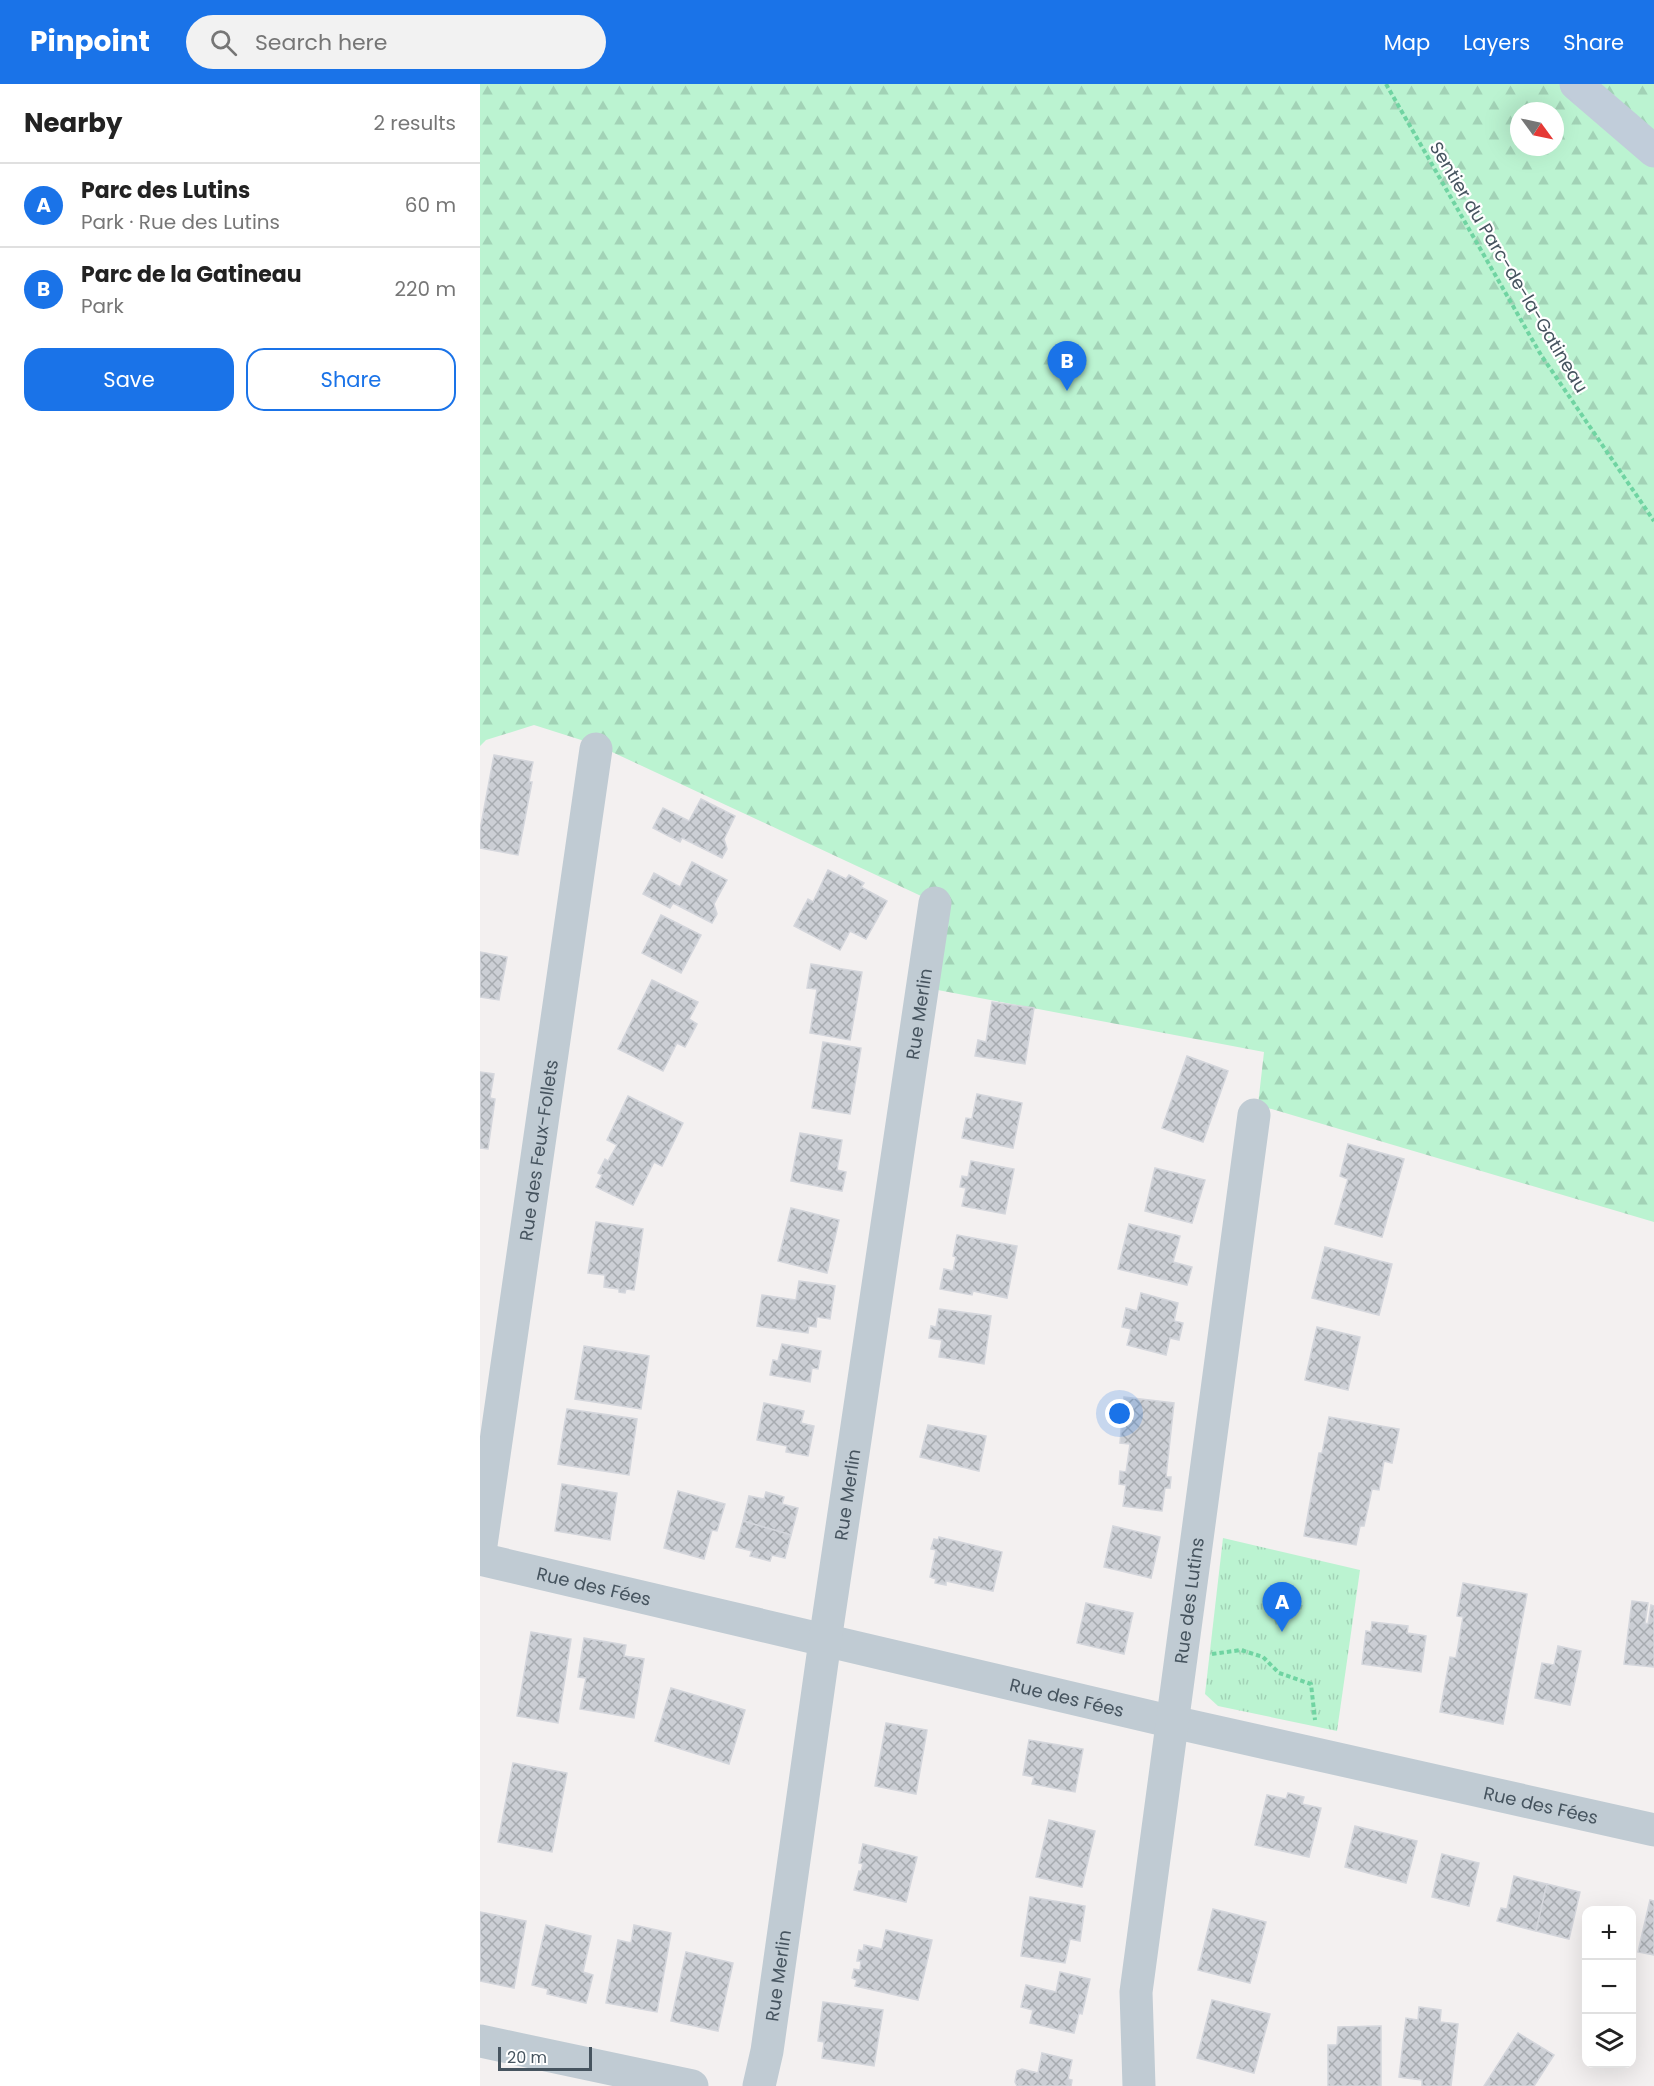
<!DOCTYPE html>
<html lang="en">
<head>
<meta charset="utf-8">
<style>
  :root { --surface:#fff; --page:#f2f2f2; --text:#222; --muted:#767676; --line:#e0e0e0; --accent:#1a73e8 }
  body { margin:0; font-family:Poppins,sans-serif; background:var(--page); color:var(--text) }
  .controls { position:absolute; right:18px; bottom:18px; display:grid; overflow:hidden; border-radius:12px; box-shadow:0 6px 24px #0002 }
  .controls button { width:54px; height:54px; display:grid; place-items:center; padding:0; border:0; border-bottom:2px solid var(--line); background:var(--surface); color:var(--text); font:30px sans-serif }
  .compass { position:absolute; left:1030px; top:18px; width:54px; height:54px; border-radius:50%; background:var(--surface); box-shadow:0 6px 24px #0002; rotate:123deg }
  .scale { position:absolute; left:18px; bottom:15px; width:94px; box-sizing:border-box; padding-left:6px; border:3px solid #46545f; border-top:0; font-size:16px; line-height:21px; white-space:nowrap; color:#46545f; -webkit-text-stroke:4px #fff; paint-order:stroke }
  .you { position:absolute; left:640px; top:1330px; width:21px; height:21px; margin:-15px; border:4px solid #fff; border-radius:50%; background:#1a73e8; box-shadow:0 0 0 9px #1a73e833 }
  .badge { display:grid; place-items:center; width:39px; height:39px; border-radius:50%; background:var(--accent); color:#fff; font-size:20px; font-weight:700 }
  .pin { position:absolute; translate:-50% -50px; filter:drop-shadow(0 2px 3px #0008) }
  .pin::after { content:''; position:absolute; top:32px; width:21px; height:18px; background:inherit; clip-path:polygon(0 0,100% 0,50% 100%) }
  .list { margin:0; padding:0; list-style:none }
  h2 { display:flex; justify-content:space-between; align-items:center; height:78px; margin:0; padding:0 24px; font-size:26px }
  h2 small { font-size:20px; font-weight:400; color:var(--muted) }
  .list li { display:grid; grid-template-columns:39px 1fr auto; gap:18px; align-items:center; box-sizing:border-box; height:84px; padding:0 24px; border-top:2px solid var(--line) }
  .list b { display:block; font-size:22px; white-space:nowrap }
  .list p { margin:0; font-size:20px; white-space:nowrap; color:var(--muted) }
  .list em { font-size:20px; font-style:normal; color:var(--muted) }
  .actions { display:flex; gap:12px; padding:18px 24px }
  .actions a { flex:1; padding:14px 0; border:2px solid var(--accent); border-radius:18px; text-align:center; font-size:21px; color:var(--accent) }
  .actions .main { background:var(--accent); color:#fff }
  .icon { flex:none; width:33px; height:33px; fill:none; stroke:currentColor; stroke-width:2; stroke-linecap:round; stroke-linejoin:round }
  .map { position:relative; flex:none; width:1174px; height:2002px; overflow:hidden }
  header { display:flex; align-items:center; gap:36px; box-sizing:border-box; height:84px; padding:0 30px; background:var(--accent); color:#fff }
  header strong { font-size:28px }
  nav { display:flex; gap:33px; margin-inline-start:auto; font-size:21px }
  .search { width:420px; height:54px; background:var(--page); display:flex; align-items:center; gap:15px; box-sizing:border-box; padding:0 21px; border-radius:33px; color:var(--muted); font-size:22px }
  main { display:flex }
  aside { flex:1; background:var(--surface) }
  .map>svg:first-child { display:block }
  .grass { fill:url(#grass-tufts) }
  .forest { fill:url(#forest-firs); fill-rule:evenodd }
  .building { fill:url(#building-cross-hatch); stroke:#d4d6dc; stroke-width:1.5 }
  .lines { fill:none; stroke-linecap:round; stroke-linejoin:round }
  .path { stroke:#70d4a2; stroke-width:4; stroke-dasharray:4.5 3; stroke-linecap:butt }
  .street { stroke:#c0cbd3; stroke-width:33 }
  .secondary { stroke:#c1cdda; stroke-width:33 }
  .labels { text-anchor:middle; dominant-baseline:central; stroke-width:4.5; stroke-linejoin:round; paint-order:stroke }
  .street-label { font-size:18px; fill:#46545f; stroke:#fff }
</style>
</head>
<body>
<header>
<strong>Pinpoint</strong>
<div class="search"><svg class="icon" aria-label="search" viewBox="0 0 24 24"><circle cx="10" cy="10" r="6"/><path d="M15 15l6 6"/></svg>Search here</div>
<nav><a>Map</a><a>Layers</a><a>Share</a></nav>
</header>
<main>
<aside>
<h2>Nearby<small>2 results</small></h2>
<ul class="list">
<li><span class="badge">A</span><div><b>Parc des Lutins</b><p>Park · Rue des Lutins</p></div><em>60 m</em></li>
<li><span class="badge">B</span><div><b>Parc de la Gatineau</b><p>Park</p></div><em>220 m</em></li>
</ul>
<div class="actions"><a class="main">Save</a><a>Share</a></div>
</aside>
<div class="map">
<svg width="1174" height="2002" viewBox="0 0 1174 2002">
  <defs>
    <pattern id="grass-tufts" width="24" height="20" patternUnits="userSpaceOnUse" patternTransform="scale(1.5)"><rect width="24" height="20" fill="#bbf3d1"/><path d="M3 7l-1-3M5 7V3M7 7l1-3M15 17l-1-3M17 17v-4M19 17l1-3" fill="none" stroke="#a2d2b6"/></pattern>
    <pattern id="forest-firs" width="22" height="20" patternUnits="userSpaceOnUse" patternTransform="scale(1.5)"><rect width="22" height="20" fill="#bbf3d1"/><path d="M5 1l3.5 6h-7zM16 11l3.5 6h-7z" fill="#a2d2b6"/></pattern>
    <pattern id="building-cross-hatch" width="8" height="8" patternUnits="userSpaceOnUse" patternTransform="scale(1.5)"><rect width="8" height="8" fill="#cccfd5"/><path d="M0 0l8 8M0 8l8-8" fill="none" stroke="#a7abb0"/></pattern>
  </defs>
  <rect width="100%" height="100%" fill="#f3f0f0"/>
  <polygon class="grass" points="743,1454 880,1486 857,1647 738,1622 725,1610"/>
  <path class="forest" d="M0,0h1174v1138l-396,-117 6,-53 -342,-65 12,-85 -337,-157 -63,-20 -48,15 -6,6zM1039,27h36v36h-36z"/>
  <g class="building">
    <polygon points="14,671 53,678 49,698 52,698 38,771 0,764 0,746"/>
    <polygon points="221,715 255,732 244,755 247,765 242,774 202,754 200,758 173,744 183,724 209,737"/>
    <polygon points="212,778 247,796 234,820 237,830 232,839 193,819 190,824 163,810 174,789 200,803"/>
    <polygon points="348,786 366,795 369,791 384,799 381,803 407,817 386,855 370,847 360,866 314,842 328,815 333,818"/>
    <polygon points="181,831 221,851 201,889 162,869"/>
    <polygon points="0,868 27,873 19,916 0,913"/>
    <polygon points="331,880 382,888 370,956 330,949 337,905 327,904"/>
    <polygon points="172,896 218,918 209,935 217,940 205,963 197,959 183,987 138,965"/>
    <polygon points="512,918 554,924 545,980 495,972 498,956 506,958"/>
    <polygon points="343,958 381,964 370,1030 332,1024"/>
    <polygon points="707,972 748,987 723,1058 682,1044"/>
    <polygon points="0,988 14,990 10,1014 15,1015 8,1065 0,1064"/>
    <polygon points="497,1010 542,1019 533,1064 482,1054 486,1034 492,1035"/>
    <polygon points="148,1012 203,1039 182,1082 174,1078 153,1121 116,1103 122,1091 118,1089 125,1075 128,1077 137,1061 127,1056"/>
    <polygon points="320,1049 362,1056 357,1086 366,1088 362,1107 311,1097"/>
    <polygon points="868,1060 924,1075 902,1153 855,1140 868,1095 860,1092"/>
    <polygon points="491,1077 534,1085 525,1130 482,1122 486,1104 480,1103 482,1092 488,1093"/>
    <polygon points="675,1084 725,1096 712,1139 665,1127"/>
    <polygon points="311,1124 359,1136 347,1189 298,1177"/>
    <polygon points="116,1138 163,1145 154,1206 146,1205 145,1209 139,1208 139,1205 124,1203 125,1191 108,1189"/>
    <polygon points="649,1140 700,1152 693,1178 712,1183 707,1201 638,1185"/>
    <polygon points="477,1151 537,1162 527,1214 493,1207 492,1211 460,1205 464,1185 473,1187 476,1173 473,1172"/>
    <polygon points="845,1163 912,1180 899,1231 832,1214"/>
    <polygon points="319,1197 355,1202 350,1235 337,1233 336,1243 329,1242 328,1249 277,1242 282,1211 316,1216"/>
    <polygon points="661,1209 698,1219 694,1237 703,1239 699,1256 690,1254 686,1271 647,1261 651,1245 642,1243 646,1224 657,1227"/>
    <polygon points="459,1225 511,1232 504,1280 459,1273 462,1256 449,1254 451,1242 456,1243"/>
    <polygon points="837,1243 880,1253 868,1306 825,1296"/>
    <polygon points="302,1260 341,1267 338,1285 332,1284 330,1298 290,1291 293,1276 298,1277"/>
    <polygon points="104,1262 169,1272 161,1325 95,1315"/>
    <polygon points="644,1313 694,1319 686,1393 691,1393 690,1404 685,1404 682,1427 643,1422 646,1401 639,1400 640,1387 646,1388 650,1360 640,1359"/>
    <polygon points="284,1319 324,1327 321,1339 334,1342 328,1372 306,1368 307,1362 277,1356"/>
    <polygon points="87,1325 157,1335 149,1391 78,1380"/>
    <polygon points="849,1333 919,1345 912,1379 904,1377 899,1406 892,1405 884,1442 880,1442 876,1461 824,1452 839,1369 842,1369"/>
    <polygon points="448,1341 506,1352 499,1387 440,1373"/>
    <polygon points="82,1400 137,1409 130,1456 75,1447"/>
    <polygon points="198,1407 245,1420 237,1447 232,1446 224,1475 184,1464"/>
    <polygon points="286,1408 304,1413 302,1420 318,1424 311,1451 263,1437 269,1412 284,1415"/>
    <polygon points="263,1437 311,1451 305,1474 292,1471 290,1477 270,1472 272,1467 256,1463"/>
    <polygon points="633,1442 680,1453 671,1494 624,1483"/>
    <polygon points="459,1453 522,1468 513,1507 466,1497 466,1501 455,1499 456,1495 450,1493 456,1466 451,1465 454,1455 458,1456"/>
    <polygon points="983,1499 1047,1510 1023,1640 960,1628 970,1573 976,1574 983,1533 977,1532"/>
    <polygon points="1152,1517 1168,1519 1165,1539 1168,1540 1171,1521 1174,1522 1174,1583 1144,1580"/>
    <polygon points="606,1519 653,1529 644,1570 597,1559"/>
    <polygon points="892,1538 928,1542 927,1549 946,1552 941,1588 882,1580 886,1547 891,1548"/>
    <polygon points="51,1548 91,1555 78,1639 37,1632"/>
    <polygon points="104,1554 146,1561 144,1572 164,1575 154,1634 100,1625 106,1594 98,1593"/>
    <polygon points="1078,1562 1101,1567 1090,1621 1055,1614 1062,1579 1074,1581"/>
    <polygon points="191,1604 265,1626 249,1680 175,1657"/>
    <polygon points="406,1639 447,1646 436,1710 395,1702"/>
    <polygon points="549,1656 603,1665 595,1708 552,1700 554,1693 543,1691"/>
    <polygon points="33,1679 87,1689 72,1768 18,1758"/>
    <polygon points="808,1709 824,1713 822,1720 841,1724 829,1773 775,1761 787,1711 806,1715"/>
    <polygon points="569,1736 615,1747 602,1803 556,1793"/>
    <polygon points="875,1742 937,1757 926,1799 865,1783"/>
    <polygon points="383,1760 437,1773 426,1818 374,1806 379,1787 381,1788 383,1780 379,1779"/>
    <polygon points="962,1770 999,1779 989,1822 952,1813"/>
    <polygon points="1034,1792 1067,1800 1056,1847 1017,1837 1021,1824 1027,1825"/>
    <polygon points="1067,1800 1100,1808 1089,1855 1056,1847"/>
    <polygon points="550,1813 605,1822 600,1857 590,1855 585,1879 541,1872"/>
    <polygon points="1170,1816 1174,1817 1174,1871 1158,1868"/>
    <polygon points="733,1825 786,1838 770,1899 718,1886"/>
    <polygon points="0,1828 46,1837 34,1904 0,1897"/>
    <polygon points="66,1841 111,1852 103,1888 113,1891 106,1919 67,1910 68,1905 52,1901"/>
    <polygon points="154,1841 191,1849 177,1928 126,1919 138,1856 151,1859"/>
    <polygon points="406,1846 452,1856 438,1916 375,1902 377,1896 372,1894 374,1885 380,1886 381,1877 377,1877 379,1866 383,1867 384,1861 402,1865"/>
    <polygon points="206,1868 253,1879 238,1947 191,1937"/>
    <polygon points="580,1888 610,1895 602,1930 599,1929 594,1949 550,1939 553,1926 541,1923 546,1901 576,1908"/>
    <polygon points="732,1916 790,1930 774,1989 717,1974"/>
    <polygon points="343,1918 403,1926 394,1982 342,1974 344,1958 338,1957"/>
    <polygon points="939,1923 961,1926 960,1938 978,1940 971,2002 942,2002 942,1996 919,1993 926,1934 938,1936"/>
    <polygon points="901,1942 901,2002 848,2002 848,1961 857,1961 858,1943"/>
    <polygon points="1038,1949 1074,1971 1054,2002 1004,2002"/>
    <polygon points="562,1969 592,1976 588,1995 592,1996 591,2002 537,2002 535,1998 537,1987 542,1985 558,1989"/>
  </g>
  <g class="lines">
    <g class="path">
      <polyline points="906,0 1061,271 1174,437"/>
      <polyline points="732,1570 761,1566 783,1573 799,1589 831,1600 835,1636"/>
    </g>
    <g class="street">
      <path id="s1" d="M0,1468l116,-803"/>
      <path id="s2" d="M0,1475l693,163 481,108"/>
      <polyline points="0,1957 212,2002"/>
      <path id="s3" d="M279,2002l8,-35 58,-410 110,-738"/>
      <path id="s4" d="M659,2002l-3,-94 118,-877"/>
    </g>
    <polyline class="secondary" points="1096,0 1174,67"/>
  </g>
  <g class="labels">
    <g class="street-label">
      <text transform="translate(1029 183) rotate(59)">Sentier du Parc-de-la-Gatineau</text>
      <text stroke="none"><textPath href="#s3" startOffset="1084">Rue Merlin</textPath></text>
      <text stroke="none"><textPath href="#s1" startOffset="406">Rue des Feux-Follets</textPath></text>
      <text stroke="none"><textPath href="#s3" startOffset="598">Rue Merlin</textPath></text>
      <text stroke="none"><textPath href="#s2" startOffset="117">Rue des Fées</textPath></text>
      <text stroke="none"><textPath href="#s4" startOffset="489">Rue des Lutins</textPath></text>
      <text stroke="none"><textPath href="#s2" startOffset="603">Rue des Fées</textPath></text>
      <text stroke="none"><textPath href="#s2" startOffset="1089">Rue des Fées</textPath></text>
      <text stroke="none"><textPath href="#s3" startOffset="112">Rue Merlin</textPath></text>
    </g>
  </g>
</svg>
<div class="controls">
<button>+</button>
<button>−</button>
<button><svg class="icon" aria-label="layers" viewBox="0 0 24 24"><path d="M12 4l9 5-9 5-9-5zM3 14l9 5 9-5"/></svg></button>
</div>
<svg class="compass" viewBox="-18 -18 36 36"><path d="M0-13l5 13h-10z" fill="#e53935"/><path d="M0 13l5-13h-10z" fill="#767676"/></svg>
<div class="scale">20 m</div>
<div class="you"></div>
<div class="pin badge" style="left:802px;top:1548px">A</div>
<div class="pin badge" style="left:587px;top:307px">B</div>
</div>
</main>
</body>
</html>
